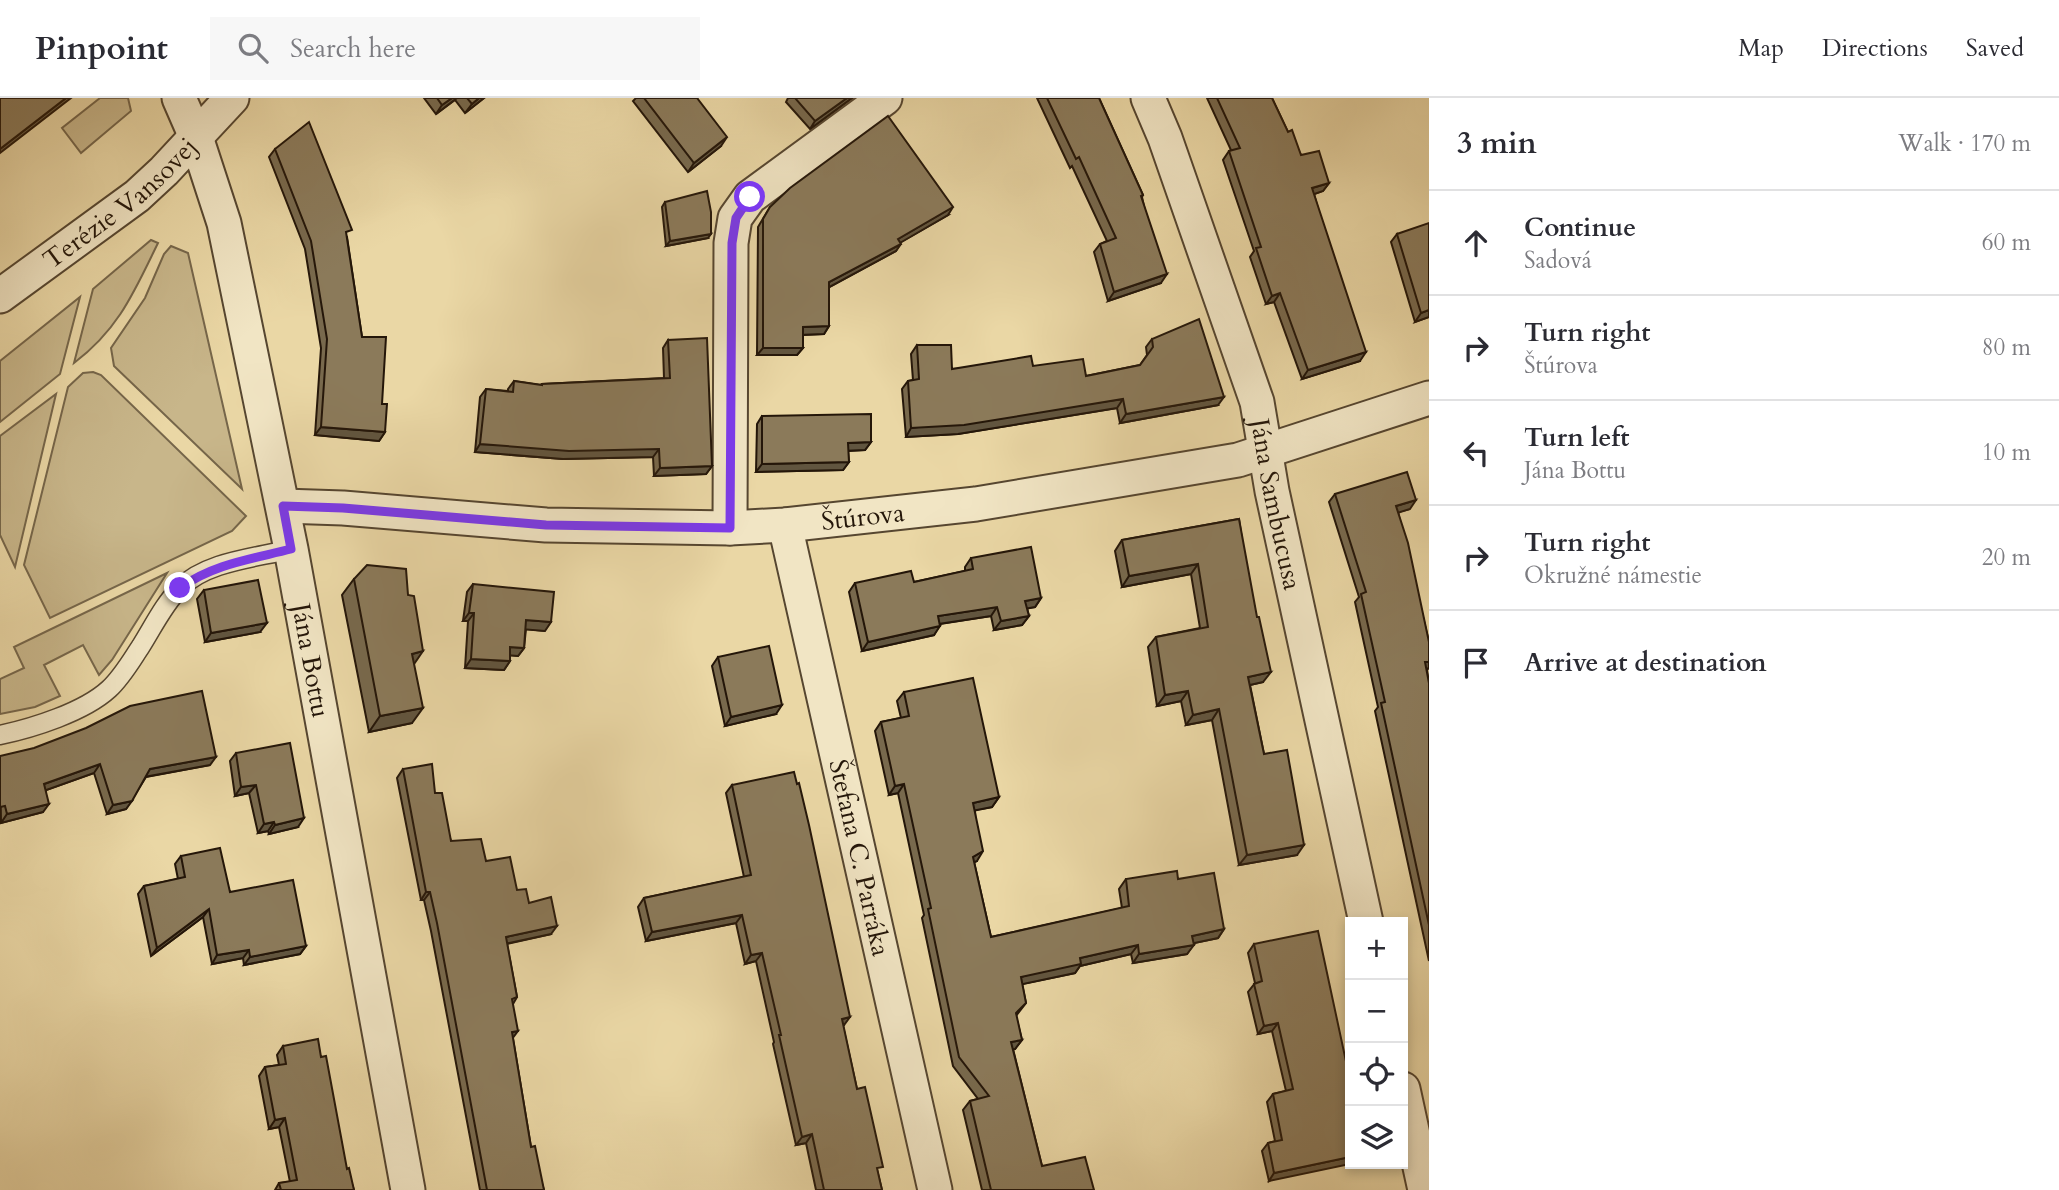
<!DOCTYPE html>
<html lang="en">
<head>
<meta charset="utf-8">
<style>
  :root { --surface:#fff; --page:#f7f7f7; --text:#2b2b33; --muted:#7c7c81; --line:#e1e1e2 }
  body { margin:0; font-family:Cardo,serif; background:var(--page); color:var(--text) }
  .controls { position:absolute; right:21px; bottom:21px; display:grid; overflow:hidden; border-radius:0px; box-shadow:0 4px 10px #0003 }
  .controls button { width:63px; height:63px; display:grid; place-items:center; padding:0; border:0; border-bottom:2px solid var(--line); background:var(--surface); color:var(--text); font:35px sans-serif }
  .stop { position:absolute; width:21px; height:21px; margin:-16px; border:5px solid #7c3aed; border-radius:50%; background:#fff }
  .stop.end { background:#7c3aed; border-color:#fff; box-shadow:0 2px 7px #0008 }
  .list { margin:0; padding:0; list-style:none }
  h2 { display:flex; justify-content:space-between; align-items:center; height:91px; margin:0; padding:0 28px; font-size:30px }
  h2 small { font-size:23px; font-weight:400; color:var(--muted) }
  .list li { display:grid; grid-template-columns:46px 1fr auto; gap:21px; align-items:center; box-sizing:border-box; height:105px; padding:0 28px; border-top:2px solid var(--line) }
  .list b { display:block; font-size:26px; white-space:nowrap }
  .list p { margin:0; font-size:23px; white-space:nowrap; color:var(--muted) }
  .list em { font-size:23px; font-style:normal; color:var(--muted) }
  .icon { flex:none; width:38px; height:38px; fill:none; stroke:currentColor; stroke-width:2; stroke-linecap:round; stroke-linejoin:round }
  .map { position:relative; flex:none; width:1429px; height:1092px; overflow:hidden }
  header { display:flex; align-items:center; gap:42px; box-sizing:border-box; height:98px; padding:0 35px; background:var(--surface); border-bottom:2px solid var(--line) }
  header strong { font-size:33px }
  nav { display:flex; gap:38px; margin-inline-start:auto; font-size:24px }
  .search { width:490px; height:63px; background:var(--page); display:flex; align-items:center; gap:18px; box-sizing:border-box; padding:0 24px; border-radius:0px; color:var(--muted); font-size:26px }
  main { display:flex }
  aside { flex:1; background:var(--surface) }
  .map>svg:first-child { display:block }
  .green { fill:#c8b68a; stroke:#76664a; stroke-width:2 }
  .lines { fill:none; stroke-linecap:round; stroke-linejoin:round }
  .lane-casing { stroke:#564630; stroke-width:21 }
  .street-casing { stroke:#564630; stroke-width:37 }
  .lane { stroke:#f1e5c4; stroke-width:18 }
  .street { stroke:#f1e5c4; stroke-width:33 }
  .wall { fill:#78694d; stroke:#241609; stroke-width:2 }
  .shaded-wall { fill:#61553f; stroke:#241609; stroke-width:2 }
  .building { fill:#8b7a5a; stroke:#241609; stroke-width:2 }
  .route { stroke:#7c3aed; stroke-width:9 }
  .labels { text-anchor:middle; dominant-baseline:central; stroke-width:5; stroke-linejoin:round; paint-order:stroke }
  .street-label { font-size:26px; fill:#241609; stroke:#f1e5c4 }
</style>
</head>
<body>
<header>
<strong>Pinpoint</strong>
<div class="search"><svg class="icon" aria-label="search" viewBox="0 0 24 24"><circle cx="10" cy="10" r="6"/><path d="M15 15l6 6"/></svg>Search here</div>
<nav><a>Map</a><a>Directions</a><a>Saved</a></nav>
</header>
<main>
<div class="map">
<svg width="1429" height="1092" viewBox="0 0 1429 1092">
  <rect width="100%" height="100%" fill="#ead7a5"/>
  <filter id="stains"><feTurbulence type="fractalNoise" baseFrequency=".00286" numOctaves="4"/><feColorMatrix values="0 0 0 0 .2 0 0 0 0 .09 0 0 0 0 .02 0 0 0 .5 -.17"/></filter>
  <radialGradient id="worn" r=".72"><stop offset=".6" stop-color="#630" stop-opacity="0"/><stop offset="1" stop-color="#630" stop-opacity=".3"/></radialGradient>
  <g class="green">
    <polygon points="100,0 128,0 131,13 81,55 62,30"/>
    <path d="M151,142l7,3c-24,49 -39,86 -84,120l19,-74z"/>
    <polygon points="171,148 188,155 242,391 114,268 111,250 145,200 164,156"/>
    <polygon points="80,199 60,276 0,324 0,263"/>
    <polygon points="93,274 101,277 246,418 232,433 50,520 24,467 68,289 83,275"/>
    <polygon points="56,296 15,469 0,437 0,338"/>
    <polygon points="167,475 112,562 99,577 83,547 44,567 60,598 35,609 0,616 0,581 24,570 14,549"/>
  </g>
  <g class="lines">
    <defs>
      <path id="lane" d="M0,637c33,-7 84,-23 109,-46 13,-12 22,-28 32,-43 12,-19 23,-42 39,-58 27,-27 76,-30 111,-39"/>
      <g id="street">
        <path id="s1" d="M179,0l17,39 28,86 67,326 117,641"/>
        <path id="s2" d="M1148,0l17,40 92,264 15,89 94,431"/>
        <path id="s3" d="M0,198l137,-100 27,-25 68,-73"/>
        <path id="s4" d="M283,408l60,2 203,17 184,3 55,-3 191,-21 262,-44 191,-62"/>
        <path id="s5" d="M785,427l150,665"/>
        <polyline points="730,430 731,145 735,120 750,99 885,0"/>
        <polyline points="1403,991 1425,1092"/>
      </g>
    </defs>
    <use href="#lane" class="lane-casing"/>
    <use href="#street" class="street-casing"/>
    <use href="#lane" class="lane"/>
    <use href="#street" class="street"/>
  </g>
  <g class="wall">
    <polygon points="424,0 484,0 465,15 455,2 436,16"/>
    <polygon points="636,0 697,0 721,48 688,74 633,3"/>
    <polygon points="788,0 852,0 810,31 786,4"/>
    <polygon points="1037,0 1099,0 1143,97 1142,99 1161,185 1108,203 1094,154 1100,146 1107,143 1072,68 1070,70"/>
    <polygon points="1207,0 1272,0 1288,34 1301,57 1329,85 1323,93 1314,96 1360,263 1302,281 1274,204 1266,206 1250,159 1254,153 1223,62 1229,53 1231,52"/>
    <polygon points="275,51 347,139 362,239 382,306 385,334 379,343 315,337 321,250 305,151 269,59"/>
    <polygon points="665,104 708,140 666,148 662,109"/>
    <polygon points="770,109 948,117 901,144 896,153 829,189 829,228 824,236 803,237 803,250 797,257 757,257 758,129"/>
    <polygon points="1397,136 1429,219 1415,224 1391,144"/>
    <polygon points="1152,241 1218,307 1120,325 1117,310 958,336 906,339 902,291 908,283 913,282 911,256 917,247 952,271 1033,268 1086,278 1140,267 1147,257 1146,249"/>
    <polygon points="668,242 712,368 706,376 654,378 653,359 563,361 475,354 480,299 486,291 508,293 508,291 514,283 540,287 542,286 664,280 663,250"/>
    <polygon points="762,318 871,344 865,352 848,353 849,364 843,372 756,374 757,326"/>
    <polygon points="1335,396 1410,411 1398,414 1429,544 1429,569 1427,572 1429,585 1429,863 1375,613 1378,609 1355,504 1359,499 1329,404"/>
    <polygon points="1239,421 1263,584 1250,587 1264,656 1297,757 1239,767 1212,622 1186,627 1181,603 1157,608 1148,549 1156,539 1200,530 1191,476 1122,489 1115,453 1122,442"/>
    <polygon points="971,460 1041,500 1035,509 1027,510 1029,518 1022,527 994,532 991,518 940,526 934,537 862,553 849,494 855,485 914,484 965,473 965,469"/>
    <polygon points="354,481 408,497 414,566 412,625 369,634 342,497"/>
    <polygon points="473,486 545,533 526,531 524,550 518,558 510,557 510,563 504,572 465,570 468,523 463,523 467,494"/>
    <polygon points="204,492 260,534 205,544 197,501"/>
    <polygon points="718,559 776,616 725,628 712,568"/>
    <polygon points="904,594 999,699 992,709 975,712 977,763 974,764 991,839 1122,810 1119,791 1126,781 1178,781 1224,831 1218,840 1194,845 1187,856 1133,865 1131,856 1080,868 1075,875 1022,886 1026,905 1016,918 1022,942 1015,951 1013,951 1042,1068 1094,1092 982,1092 963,1012 970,1003 978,1001 953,968 922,820 924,817 898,695 889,697 875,633 881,624 901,620 897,603"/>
    <polygon points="236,655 298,729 269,736 268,733 258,735 249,695 235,698 230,663"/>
    <polygon points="0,658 210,667 146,679 126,711 107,716 94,675 46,692 43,714 1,725"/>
    <polygon points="403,671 435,695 451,743 486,763 529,805 551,836 507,846 517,899 513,906 513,941 531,1049 544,1092 480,1092 431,833 424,802 421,802 397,680"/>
    <polygon points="732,687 844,927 843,928 857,991 882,1092 816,1092 806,1045 796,1047 773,946 774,944 756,863 745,866 736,825 646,843 638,809 644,800 744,779 726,695"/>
    <polygon points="181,758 306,848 300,856 244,867 243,860 212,866 203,819 151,858 138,796 144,788 178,781 175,766"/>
    <polygon points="1254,846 1350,982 1269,1083 1262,1053 1268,1045 1275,1043 1267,1004 1273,996 1286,993 1272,933 1258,936 1248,894 1255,885 1248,855"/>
    <polygon points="283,948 347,1071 354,1092 275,1092 279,1085 290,1084 279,1029 269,1031 259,978 265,969 279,967 277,957"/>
  </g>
  <g class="shaded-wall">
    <polygon points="66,0 71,0 0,55 0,51"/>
    <polygon points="452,0 457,0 436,16 442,7"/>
    <polygon points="479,0 484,0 465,15 472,6"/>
    <polygon points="847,0 852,0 810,31 815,23"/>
    <polygon points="727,39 721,48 688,74 694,65"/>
    <polygon points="1329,85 1323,93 1306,99 1312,90"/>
    <polygon points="953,109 948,117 893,149 898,141"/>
    <polygon points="711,136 708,140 666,148 670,143"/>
    <polygon points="901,146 896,153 824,192 829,184"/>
    <polygon points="1167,176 1161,185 1108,203 1114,194"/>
    <polygon points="1280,195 1274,204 1266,206 1272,198"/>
    <polygon points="1429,212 1429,219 1415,224 1421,215"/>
    <polygon points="829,228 824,236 798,237 803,229"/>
    <polygon points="763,250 803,250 797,257 757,257"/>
    <polygon points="1366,254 1360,263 1302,281 1308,272"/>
    <polygon points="1224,299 1218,307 1120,325 1126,316"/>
    <polygon points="1123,301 1117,310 958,336 906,339 911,330"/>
    <polygon points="321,329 385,334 379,343 315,337"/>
    <polygon points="871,344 865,352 842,353 848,345"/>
    <polygon points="480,346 659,351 653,359 563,361 475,354"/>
    <polygon points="849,364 843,372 756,374 762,366"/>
    <polygon points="712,368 706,376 654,378 660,370"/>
    <polygon points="1416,402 1410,411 1391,417 1396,408"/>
    <polygon points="1198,466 1191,476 1122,489 1129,478"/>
    <polygon points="1041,500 1035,509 1019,512 1025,503"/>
    <polygon points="997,509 991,518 932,527 938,518"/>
    <polygon points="469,515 474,515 468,523 463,523"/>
    <polygon points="1029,518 1022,527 994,532 1001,523"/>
    <polygon points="526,522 551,524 545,533 520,531"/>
    <polygon points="267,525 260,534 205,544 211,535"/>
    <polygon points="940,528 934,537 862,553 868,544"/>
    <polygon points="510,549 524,550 518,558 505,557"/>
    <polygon points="423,553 412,569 412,556"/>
    <polygon points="471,561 510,563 504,572 465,570"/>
    <polygon points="1425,564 1429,564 1429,569 1427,572 1419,573"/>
    <polygon points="1271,574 1263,584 1241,589 1248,579"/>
    <polygon points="1188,593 1181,603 1157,608 1165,597"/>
    <polygon points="782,607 776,616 725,628 731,619"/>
    <polygon points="423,610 412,625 369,634 380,618"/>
    <polygon points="1219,611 1212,622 1186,627 1193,617"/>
    <polygon points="216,659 210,667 144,679 150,671"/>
    <polygon points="100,666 94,675 38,695 44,686"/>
    <polygon points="904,686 898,695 889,697 895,688"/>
    <polygon points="256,687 249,695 235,698 241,689"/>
    <polygon points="999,699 992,709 967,714 973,705"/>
    <polygon points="132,703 126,711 107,716 113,707"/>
    <polygon points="49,706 43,714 1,725 7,716"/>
    <polygon points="304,720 298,729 269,736 275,727"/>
    <polygon points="274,724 268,733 258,735 264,726"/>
    <polygon points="1304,747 1297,757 1239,767 1247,757"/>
    <polygon points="983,753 977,763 966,768 973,759"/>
    <polygon points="426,794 430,794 424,802 421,802"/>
    <polygon points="209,811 203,819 151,858 157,850"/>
    <polygon points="742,817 736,825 646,843 652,834"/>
    <polygon points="557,828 551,836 500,847 506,839"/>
    <polygon points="1224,831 1218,840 1185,847 1192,838"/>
    <polygon points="1138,847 1131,856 1080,868 1075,875 1014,888 1021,879 1080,860"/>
    <polygon points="1194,847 1187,856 1133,865 1139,856"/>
    <polygon points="306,848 300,856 244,867 250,859"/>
    <polygon points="249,852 243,860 212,866 217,857"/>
    <polygon points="762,855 756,863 745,866 751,857"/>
    <polygon points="850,919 844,927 836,929 842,921"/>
    <polygon points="1278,925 1272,933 1258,936 1264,928"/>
    <polygon points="518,933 512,941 512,934"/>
    <polygon points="1022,942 1015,951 1005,953 1011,944"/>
    <polygon points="285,1020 279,1029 269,1031 275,1022"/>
    <polygon points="812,1036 806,1045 796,1047 802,1039"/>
    <polygon points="1350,1059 1350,1066 1269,1083 1274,1075"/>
  </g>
  <g class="building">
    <polygon points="0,0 66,0 0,51"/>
    <polygon points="437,0 452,0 442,7"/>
    <polygon points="467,0 479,0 472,6"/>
    <polygon points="644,0 697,0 727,39 694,65"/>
    <polygon points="795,0 847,0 815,23"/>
    <polygon points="1047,0 1099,0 1143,97 1141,98 1167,176 1114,194 1100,146 1116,140 1079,59 1076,61"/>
    <polygon points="1217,0 1272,0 1288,34 1292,32 1301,57 1319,53 1329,85 1312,90 1366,254 1308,272 1280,195 1272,198 1256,150 1261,149 1229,53 1240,50"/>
    <polygon points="888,18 953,109 898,141 901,146 829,184 829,228 803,229 803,250 763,250 763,121 770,109 790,90"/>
    <polygon points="309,24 352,132 346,134 362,239 386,239 382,306 387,306 385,334 321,329 327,241 311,143 275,51"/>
    <polygon points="707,93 711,114 711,136 670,143 665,104"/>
    <polygon points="1429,125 1429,212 1421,215 1397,136"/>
    <polygon points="1199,221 1224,299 1126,316 1123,301 964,327 911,330 908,283 919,281 917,247 951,247 952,271 1031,258 1033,268 1083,261 1086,278 1140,267 1153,249 1152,241"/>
    <polygon points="707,240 712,368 660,370 659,351 569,353 480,346 486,291 513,294 514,283 542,287 542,286 670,280 668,242"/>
    <polygon points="871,316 871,344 848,345 849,364 762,366 762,318"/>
    <polygon points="1407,374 1416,402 1396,408 1408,445 1429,544 1429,564 1425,564 1429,585 1429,827 1381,605 1385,604 1361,496 1366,494 1335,396"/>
    <polygon points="1239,421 1257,519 1259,519 1271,574 1248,579 1264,656 1287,652 1304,747 1247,757 1219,611 1193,617 1188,593 1165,597 1156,539 1208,529 1198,466 1129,478 1122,442"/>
    <polygon points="1031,449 1041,500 1025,503 1029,518 1001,523 997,509 938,518 940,528 868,544 855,485 911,473 914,484 973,471 971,460"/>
    <polygon points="367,467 406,471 408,497 414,498 423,553 412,556 423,610 380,618 354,481"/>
    <polygon points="258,482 267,525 211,535 204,492"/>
    <polygon points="473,486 554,494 551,524 526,522 524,550 510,549 510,563 471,561 474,515 469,515"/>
    <polygon points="769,548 782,607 731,619 718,559"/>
    <polygon points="973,580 999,699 973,705 983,753 973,759 991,839 1129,808 1126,781 1177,773 1178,781 1214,775 1224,831 1192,838 1194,847 1139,856 1138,847 1080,860 1081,866 1021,879 1026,905 1016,915 1022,942 1011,944 1042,1068 1085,1059 1094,1092 991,1092 970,1003 989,998 959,959 928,811 931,810 904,686 895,688 881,624 909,618 904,594"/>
    <polygon points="202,593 216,659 150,671 132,703 113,707 100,666 44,686 49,706 7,716 5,708 0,709 0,658 34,650 86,630 130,608"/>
    <polygon points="290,645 304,720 275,727 274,724 264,726 256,687 241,689 236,655"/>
    <polygon points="432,666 435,695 442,695 451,743 481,741 486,763 510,759 517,792 526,791 529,805 551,799 557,828 506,839 517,899 512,901 518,933 512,934 531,1049 535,1048 544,1092 487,1092 437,825 430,794 426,794 403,671"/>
    <polygon points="794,674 797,686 799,685 809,727 850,919 842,921 857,991 865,989 883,1069 877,1070 882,1092 824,1092 812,1036 802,1039 779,937 781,937 762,855 751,857 742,817 652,834 644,800 751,777 732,687"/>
    <polygon points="220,750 230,794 293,782 306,848 250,859 249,852 217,857 209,811 157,850 144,788 185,779 181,758"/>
    <polygon points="1318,833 1350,982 1350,1059 1274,1075 1268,1045 1282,1042 1273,996 1293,991 1278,925 1264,928 1254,886 1262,883 1254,846"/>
    <polygon points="318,941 321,959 326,958 347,1071 349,1070 354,1092 281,1092 279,1085 297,1082 285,1020 275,1022 265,969 286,966 283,948"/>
  </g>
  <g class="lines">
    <path class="route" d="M180,490c33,-24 72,-29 111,-39l-8,-43 60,2 203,17 184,3 2,-285 4,-25 14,-21"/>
  </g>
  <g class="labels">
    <g class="street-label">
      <text stroke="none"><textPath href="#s3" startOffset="152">Terézie Vansovej</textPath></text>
      <text stroke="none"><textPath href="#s2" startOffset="427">Jána Sambucusa</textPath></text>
      <text stroke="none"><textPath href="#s4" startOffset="581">Štúrova</textPath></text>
      <text stroke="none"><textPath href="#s1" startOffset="579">Jána Bottu</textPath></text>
      <text stroke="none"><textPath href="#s5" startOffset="341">Štefana C. Parráka</textPath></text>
    </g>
  </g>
  <rect width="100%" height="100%" filter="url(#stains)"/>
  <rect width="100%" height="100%" fill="url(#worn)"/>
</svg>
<div class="controls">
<button>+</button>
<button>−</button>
<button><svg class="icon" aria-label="locate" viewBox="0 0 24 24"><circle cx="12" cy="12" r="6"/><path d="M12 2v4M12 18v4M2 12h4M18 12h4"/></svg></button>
<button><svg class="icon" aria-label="layers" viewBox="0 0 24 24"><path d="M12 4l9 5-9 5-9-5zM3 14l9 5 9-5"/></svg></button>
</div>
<div class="stop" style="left:750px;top:99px"></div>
<div class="stop end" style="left:180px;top:490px"></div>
</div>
<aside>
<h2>3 min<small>Walk · 170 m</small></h2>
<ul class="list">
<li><svg class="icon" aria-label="ahead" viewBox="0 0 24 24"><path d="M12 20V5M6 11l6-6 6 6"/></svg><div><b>Continue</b><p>Sadová</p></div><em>60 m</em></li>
<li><svg class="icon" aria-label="right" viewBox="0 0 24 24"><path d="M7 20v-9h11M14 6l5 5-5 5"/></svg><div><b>Turn right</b><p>Štúrova</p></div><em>80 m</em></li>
<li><svg class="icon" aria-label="left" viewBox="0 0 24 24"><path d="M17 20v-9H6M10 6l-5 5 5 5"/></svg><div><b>Turn left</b><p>Jána Bottu</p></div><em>10 m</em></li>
<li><svg class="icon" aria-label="right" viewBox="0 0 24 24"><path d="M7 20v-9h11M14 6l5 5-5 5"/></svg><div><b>Turn right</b><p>Okružné námestie</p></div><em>20 m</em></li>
<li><svg class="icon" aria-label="arrive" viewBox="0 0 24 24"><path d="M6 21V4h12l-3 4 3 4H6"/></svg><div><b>Arrive at destination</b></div></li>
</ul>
</aside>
</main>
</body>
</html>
